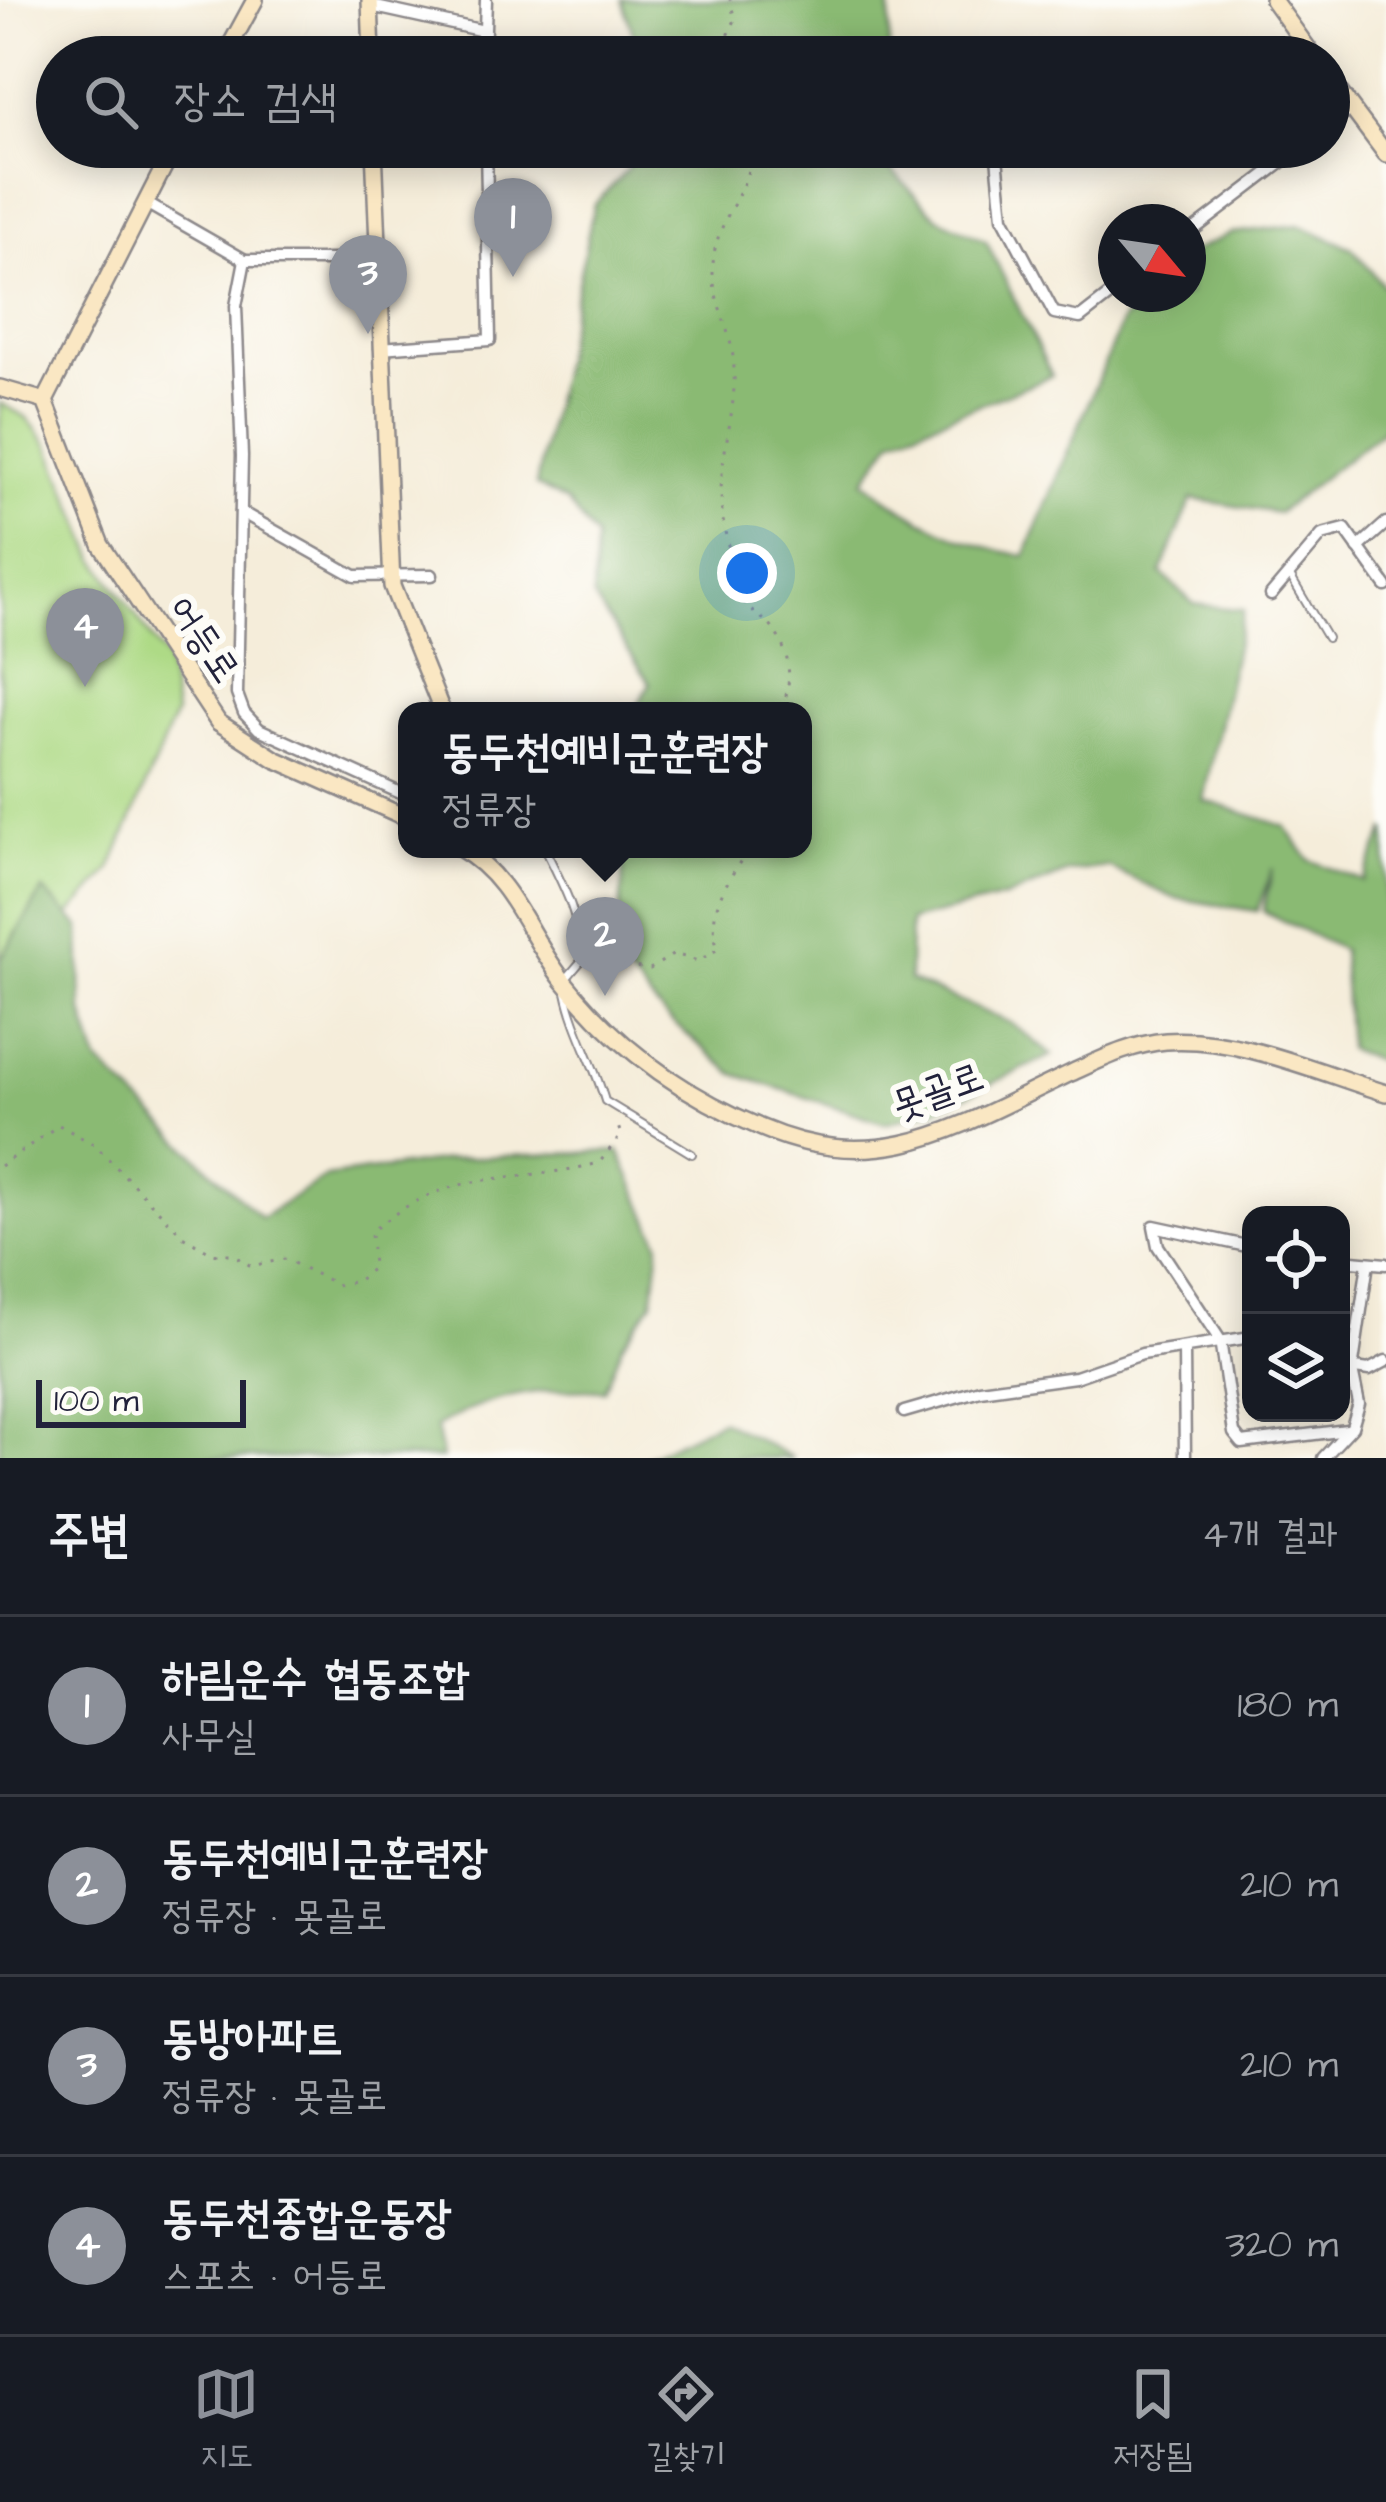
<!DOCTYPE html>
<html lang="ko">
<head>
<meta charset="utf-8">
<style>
  :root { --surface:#171b24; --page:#242831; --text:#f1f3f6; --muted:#9ea1a6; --line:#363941; --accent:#8c9099 }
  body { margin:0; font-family:"Architects Daughter","Poor Story",sans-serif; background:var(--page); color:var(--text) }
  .controls { position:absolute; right:36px; bottom:36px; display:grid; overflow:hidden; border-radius:24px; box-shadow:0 6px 30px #0003 }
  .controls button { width:108px; height:108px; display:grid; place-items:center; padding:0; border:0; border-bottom:3px solid var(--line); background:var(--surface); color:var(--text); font:60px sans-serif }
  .compass { position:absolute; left:1098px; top:204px; width:108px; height:108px; border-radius:50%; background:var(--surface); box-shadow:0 6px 30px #0003; rotate:119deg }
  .scale { position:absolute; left:36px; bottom:30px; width:210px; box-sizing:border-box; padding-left:12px; border:6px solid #22223b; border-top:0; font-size:33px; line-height:42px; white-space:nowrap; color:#22223b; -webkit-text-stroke:9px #fdfcf7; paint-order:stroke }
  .you { position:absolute; left:747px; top:573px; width:42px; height:42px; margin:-30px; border:9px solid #fff; border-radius:50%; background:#1a73e8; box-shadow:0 0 0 18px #1a73e833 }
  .badge { display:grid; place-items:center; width:78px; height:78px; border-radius:50%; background:var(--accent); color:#fff; font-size:39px; font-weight:700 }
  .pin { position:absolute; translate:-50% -99px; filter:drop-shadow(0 3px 6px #0008) }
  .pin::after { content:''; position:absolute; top:63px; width:42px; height:36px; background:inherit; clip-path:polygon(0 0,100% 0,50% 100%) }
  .popup { position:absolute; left:398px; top:702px; width:414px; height:156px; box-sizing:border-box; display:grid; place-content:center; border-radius:24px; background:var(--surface); filter:drop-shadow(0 3px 9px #0005); font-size:39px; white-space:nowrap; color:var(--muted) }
  .popup b { font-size:45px; color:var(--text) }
  .popup::after { content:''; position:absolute; left:50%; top:100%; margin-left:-24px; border:24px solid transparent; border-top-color:var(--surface) }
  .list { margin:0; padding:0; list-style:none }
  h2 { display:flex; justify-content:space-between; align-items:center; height:156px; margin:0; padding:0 48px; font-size:51px }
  h2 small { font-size:39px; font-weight:400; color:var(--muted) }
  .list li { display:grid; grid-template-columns:78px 1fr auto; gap:36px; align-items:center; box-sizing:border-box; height:180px; padding:0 48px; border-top:3px solid var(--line) }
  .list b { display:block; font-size:45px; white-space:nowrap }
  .list p { margin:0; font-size:39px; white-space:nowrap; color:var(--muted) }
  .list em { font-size:39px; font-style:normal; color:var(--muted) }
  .icon { flex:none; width:66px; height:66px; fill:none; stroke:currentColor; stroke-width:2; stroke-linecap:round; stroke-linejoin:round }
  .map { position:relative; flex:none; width:1386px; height:1458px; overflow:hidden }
  .search { position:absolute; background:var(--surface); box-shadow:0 6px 30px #0003; left:36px; right:36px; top:36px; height:132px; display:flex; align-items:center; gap:30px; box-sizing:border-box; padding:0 42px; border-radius:66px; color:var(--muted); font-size:45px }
  .sheet { height:876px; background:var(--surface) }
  nav { display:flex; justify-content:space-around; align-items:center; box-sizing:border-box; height:168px; border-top:3px solid var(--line); background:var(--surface); font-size:33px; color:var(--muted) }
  nav a { display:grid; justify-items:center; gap:6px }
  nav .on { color:var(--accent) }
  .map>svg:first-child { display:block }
  .green { fill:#aeda86; stroke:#687e60; stroke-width:3 }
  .forest { fill:#8aba73; stroke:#566e57; stroke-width:3 }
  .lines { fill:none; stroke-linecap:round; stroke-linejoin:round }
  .lane-casing { stroke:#8c888a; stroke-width:10 }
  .street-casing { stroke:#8c888a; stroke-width:15 }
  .secondary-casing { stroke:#8c888a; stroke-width:20 }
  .path { stroke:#8c888a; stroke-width:3; stroke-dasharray:3 9; stroke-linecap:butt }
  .lane { stroke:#fff; stroke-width:6 }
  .street { stroke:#fff; stroke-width:10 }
  .secondary { stroke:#fae7c3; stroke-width:15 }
  .labels { text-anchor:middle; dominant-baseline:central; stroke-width:12; stroke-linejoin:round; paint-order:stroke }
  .street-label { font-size:39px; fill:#22223b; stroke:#fdfcf7 }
</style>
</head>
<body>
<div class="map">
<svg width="1386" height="1458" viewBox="0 0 1386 1458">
  <rect width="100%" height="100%" fill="#fdfcf7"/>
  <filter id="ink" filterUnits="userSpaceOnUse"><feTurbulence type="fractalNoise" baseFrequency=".00833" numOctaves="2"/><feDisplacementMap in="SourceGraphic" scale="24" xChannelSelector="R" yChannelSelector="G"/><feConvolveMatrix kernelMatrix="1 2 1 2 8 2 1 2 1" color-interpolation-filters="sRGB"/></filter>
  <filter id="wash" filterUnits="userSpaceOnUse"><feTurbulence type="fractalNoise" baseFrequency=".004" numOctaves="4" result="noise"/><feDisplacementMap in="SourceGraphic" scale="48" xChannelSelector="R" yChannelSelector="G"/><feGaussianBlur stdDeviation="2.7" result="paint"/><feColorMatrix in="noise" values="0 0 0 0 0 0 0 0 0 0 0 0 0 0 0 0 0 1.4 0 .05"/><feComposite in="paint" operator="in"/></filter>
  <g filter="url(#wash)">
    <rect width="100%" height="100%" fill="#f5edda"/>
    <polygon class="green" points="0,403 26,417 48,444 96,559 167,660 175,714 111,869 0,993"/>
    <g class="forest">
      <polygon points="622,0 890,0 889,57 641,57"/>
      <path d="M633,147h255v20l49,50 49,24 66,135 -158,62 -30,43c49,39 98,64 161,75l98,-237 65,-25v-40l44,-21 67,-8 53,23 34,41v139l-108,85 -86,-14 -31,74 33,31 50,6 -41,190 82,26 24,34 54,21 23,-52v236l-38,-16 -6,-99 -79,-39 10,-43 -16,43 -83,-13 -66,-31 -40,5 -60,25 -98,24 -1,59 102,43 41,32 -114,54 -53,14 -151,-49 -69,-58 -49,-56 9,-111h178v-138h-168l15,-28 -57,-86 2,-59 -28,-36 -31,-17 58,-280 34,-36z"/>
      <path d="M43,890l37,37 2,82 16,53 163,156 65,-41 135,-19 158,-7 41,93 -7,58 -31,43 -18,45c-62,-3 -115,5 -168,37l6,31h-442v-498z"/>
      <polygon points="721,1420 793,1458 645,1458"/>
    </g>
  </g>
  <g filter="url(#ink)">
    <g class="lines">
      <defs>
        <g id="lane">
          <polyline points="1289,574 1327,638"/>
          <path d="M545,849c18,36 36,70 37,111l-17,20"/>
          <path d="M566,992c8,39 28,71 39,109l87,53"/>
        </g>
        <g id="street">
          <polyline points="374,3 371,6 484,31"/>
          <polyline points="985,56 985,57"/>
          <polyline points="484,57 486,0"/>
          <polyline points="1329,126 1351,109"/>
          <polyline points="996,147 1003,217 1054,313 1080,318 1116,290"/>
          <polyline points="144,202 245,260"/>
          <polyline points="1188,234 1302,147"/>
          <polyline points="245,260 236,306 242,456 237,694 244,713 259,729 407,796"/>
          <polyline points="245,260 376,260"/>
          <polyline points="380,348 490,340 486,147"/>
          <polyline points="241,512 355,576 432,575"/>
          <polyline points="1358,548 1386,523"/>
          <polyline points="1271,595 1322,535 1345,529 1386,586"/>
          <polyline points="1251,1247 1154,1226 1158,1246 1220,1340 1234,1433 1242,1443 1347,1430"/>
          <polyline points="1341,1260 1386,1264"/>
          <polyline points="1184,1350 1185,1458"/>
          <polyline points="1341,1366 1369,1370 1386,1361"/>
          <polyline points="904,1412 980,1390 1075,1377 1142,1354 1251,1337"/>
          <polyline points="1323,1458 1352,1427 1359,1404 1352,1370 1368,1263"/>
        </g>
        <g id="secondary">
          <polyline points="370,0 372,57"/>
          <polyline points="1273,0 1314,57"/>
          <polyline points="224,57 255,0"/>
          <polyline points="1329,78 1386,154"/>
          <polyline points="374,147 392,586 442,711"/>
          <polyline points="0,388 45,401 101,545 218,722 275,759 407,818"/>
          <polyline points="45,401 174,147"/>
          <path d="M461,849c53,30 68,90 105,135 52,65 119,112 196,144 122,52 201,-5 309,-55 31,-14 60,-29 95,-32 73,-5 151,31 220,52"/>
        </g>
      </defs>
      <use href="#lane" class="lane-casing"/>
      <use href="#street" class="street-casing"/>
      <use href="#secondary" class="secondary-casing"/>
      <g class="path">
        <polyline points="719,57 735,20 730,0"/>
        <path d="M750,147c3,39 -27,64 -35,102 -9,43 14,72 18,108 7,59 -19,102 -10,163 4,26 13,56 21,81 4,11 18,15 26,24 22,28 23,56 11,86"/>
        <path d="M590,962l60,7 24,-15 24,7 20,-12c-13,-40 10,-67 30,-100"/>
        <path d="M0,1166l59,-41 36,20 89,92 30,17h18l19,12 34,-7 53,26 19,-4 16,-13 -2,-36c80,-68 139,-46 228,-69l22,-28 -5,-15"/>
      </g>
      <use href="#lane" class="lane"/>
      <use href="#street" class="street"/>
      <use href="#secondary" class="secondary"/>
    </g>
  </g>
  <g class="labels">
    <g class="street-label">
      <text transform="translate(203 640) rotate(56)">어등로</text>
      <text transform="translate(938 1092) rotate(-20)">못골로</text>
    </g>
  </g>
</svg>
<div class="controls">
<button><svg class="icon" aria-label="locate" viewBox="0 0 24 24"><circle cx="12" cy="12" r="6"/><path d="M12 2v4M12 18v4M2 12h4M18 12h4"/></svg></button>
<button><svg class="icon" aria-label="layers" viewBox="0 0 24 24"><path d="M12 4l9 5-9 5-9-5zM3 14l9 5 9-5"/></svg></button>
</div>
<svg class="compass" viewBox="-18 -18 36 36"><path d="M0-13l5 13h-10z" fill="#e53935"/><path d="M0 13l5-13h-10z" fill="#9ea1a6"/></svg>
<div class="scale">100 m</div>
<div class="you"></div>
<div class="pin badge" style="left:513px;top:277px">1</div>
<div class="pin badge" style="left:605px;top:996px">2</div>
<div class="popup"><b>동두천예비군훈련장</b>정류장</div>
<div class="pin badge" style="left:368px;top:334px">3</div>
<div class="pin badge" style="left:85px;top:687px">4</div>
<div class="search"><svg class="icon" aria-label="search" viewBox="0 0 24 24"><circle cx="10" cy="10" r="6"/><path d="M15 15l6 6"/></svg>장소 검색</div>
</div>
<section class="sheet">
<h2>주변<small>4개 결과</small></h2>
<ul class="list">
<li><span class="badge">1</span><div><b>하림운수 협동조합</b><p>사무실</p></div><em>180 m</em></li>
<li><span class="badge">2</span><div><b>동두천예비군훈련장</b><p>정류장 · 못골로</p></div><em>210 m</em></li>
<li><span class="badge">3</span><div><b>동방아파트</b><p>정류장 · 못골로</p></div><em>210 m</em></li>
<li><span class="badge">4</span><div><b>동두천종합운동장</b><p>스포츠 · 어등로</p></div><em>320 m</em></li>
</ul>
</section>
<nav>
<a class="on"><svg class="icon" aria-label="map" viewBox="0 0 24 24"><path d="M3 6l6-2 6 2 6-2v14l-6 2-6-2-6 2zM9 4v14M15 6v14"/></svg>지도</a>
<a><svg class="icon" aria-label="directions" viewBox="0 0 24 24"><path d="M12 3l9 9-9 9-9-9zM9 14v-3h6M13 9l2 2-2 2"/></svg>길찾기</a>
<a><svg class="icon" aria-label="saved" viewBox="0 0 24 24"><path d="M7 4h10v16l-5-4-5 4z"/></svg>저장됨</a>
</nav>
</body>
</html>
